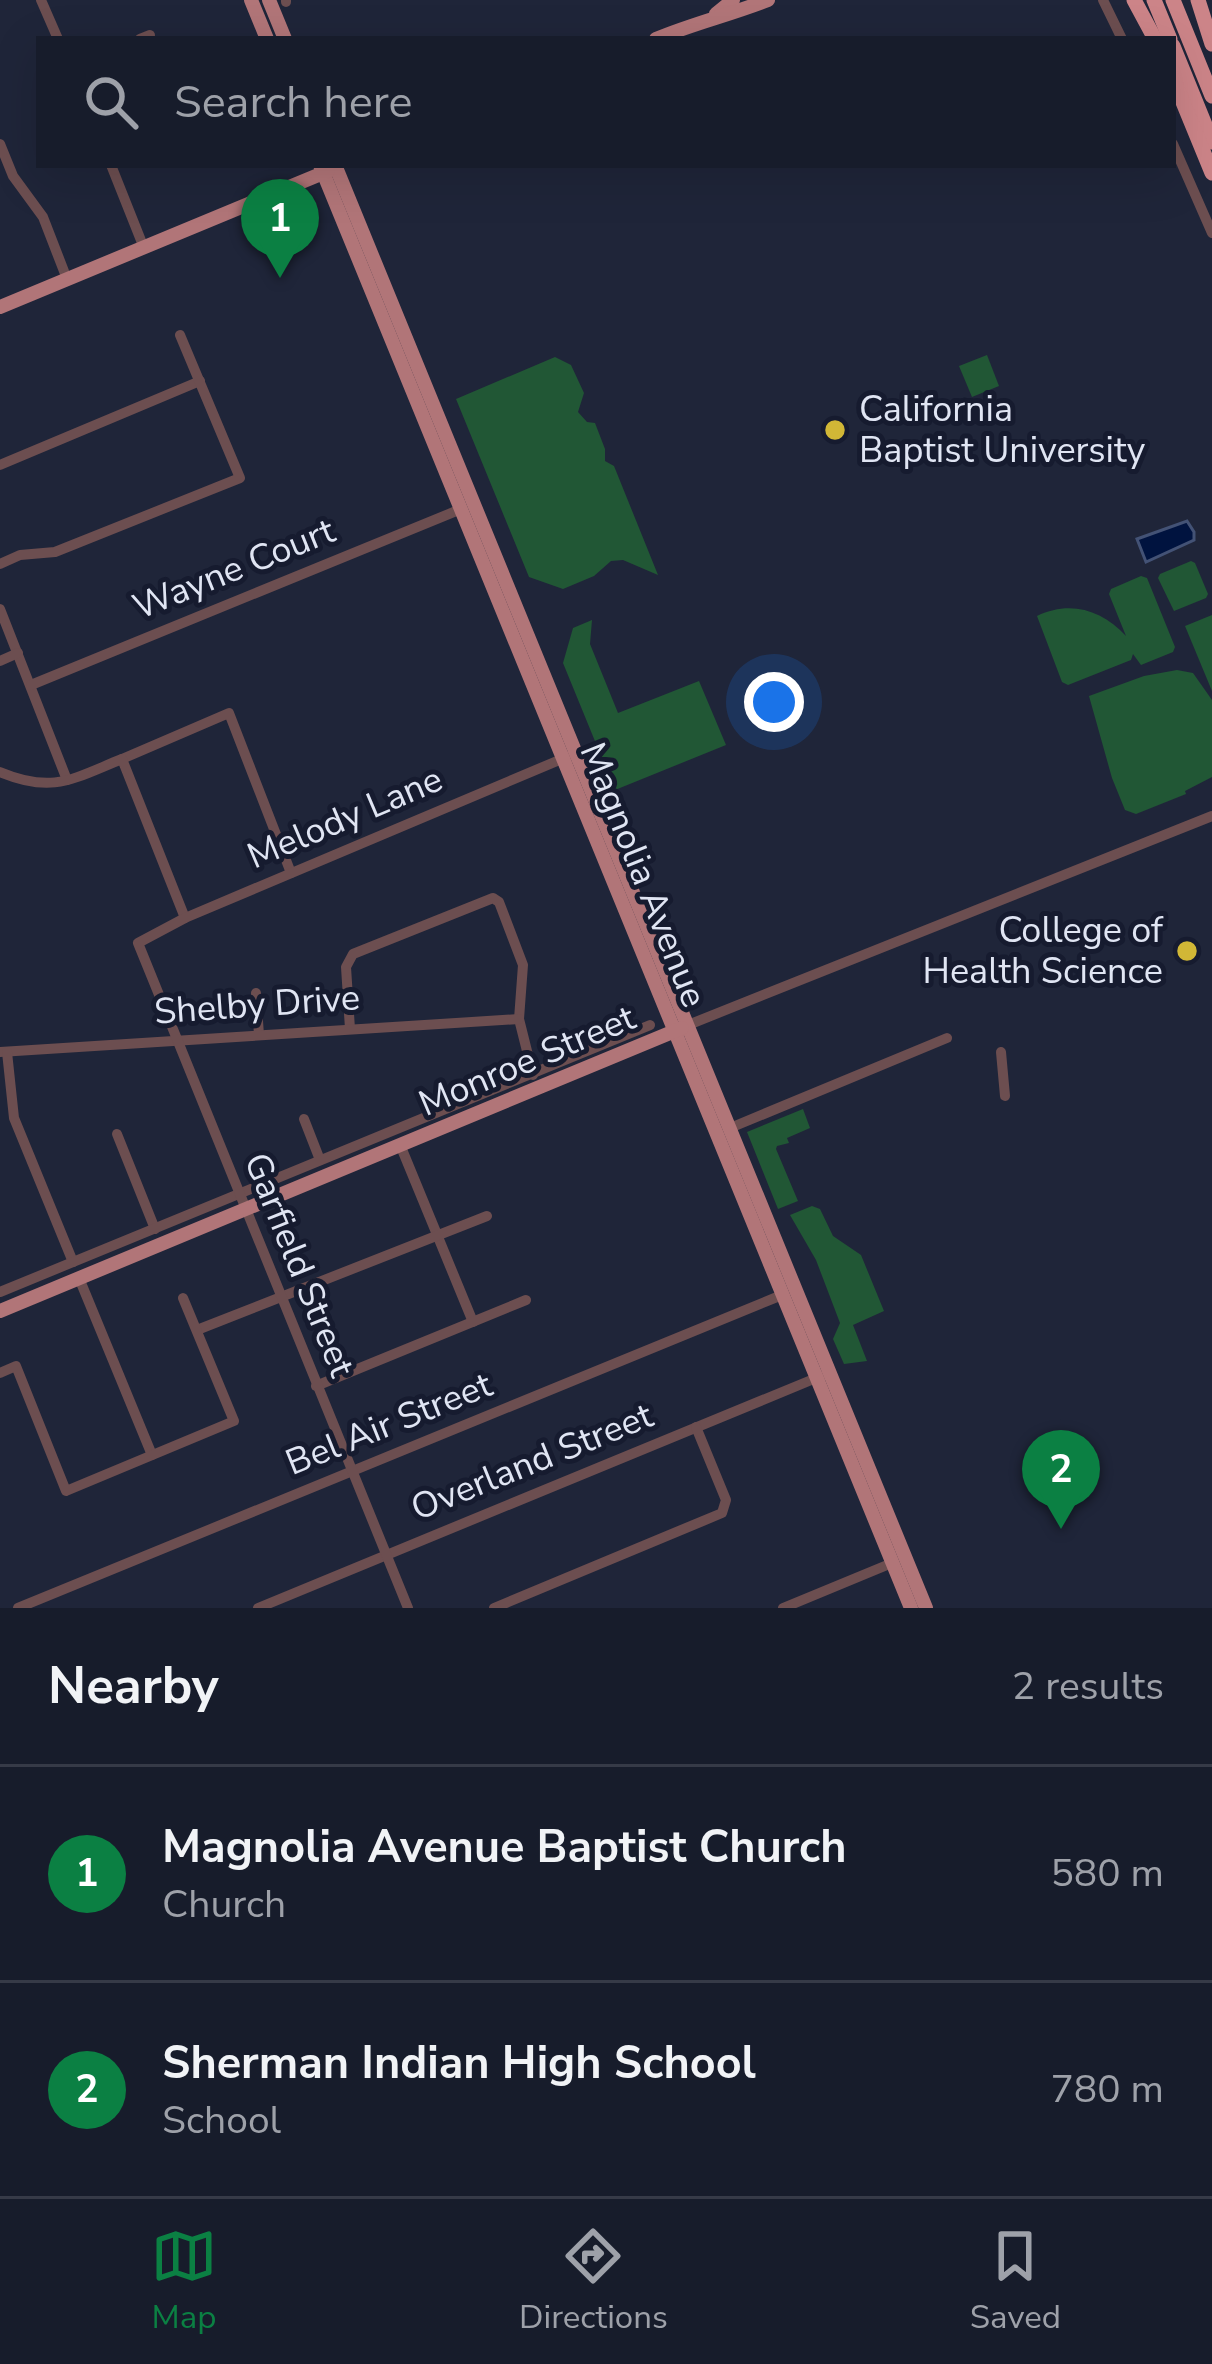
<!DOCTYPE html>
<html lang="en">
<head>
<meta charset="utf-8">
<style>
  :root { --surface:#171c2b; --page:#242937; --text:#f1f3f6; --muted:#9ea1a9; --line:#363a47; --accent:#0b8043 }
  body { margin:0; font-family:"Nunito Sans",sans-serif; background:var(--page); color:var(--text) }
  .you { position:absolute; left:774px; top:702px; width:42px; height:42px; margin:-30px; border:9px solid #fff; border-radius:50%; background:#1a73e8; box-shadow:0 0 0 18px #1a73e833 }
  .badge { display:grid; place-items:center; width:78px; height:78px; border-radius:50%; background:var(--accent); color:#fff; font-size:39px; font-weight:700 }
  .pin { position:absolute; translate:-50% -99px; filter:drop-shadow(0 3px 6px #0008) }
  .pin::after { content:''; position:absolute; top:63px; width:42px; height:36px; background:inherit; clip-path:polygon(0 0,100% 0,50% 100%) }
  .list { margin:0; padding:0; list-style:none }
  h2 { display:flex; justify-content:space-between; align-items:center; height:156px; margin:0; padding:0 48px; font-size:51px }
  h2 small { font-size:39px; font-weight:400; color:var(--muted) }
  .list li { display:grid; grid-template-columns:78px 1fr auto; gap:36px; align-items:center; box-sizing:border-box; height:216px; padding:0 48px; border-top:3px solid var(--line) }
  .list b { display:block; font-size:45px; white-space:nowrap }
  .list p { margin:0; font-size:39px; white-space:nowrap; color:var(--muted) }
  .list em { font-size:39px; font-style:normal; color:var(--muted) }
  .icon { flex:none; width:66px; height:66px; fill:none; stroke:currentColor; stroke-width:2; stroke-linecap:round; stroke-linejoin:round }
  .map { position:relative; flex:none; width:1212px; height:1608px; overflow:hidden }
  .search { position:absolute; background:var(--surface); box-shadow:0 12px 48px #0002; left:36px; right:36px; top:36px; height:132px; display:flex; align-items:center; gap:30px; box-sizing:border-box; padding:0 42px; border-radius:0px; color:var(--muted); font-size:45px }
  .sheet { height:588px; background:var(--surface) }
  nav { display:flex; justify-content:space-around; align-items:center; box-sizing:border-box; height:168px; border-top:3px solid var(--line); background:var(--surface); font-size:33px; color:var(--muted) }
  nav a { display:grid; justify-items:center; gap:6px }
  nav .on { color:var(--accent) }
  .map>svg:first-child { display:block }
  .green { fill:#215735 }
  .water { fill:#00133f; stroke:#435275; stroke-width:3 }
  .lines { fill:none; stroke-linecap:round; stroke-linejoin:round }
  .minor { stroke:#6c4e50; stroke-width:10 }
  .major { stroke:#b17578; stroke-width:14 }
  .highway { stroke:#cc8488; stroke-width:15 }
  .poi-dot { fill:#d1b736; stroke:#161b2f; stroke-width:4.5 }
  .labels { text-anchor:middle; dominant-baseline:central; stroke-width:10; stroke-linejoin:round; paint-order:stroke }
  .poi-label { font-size:36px; fill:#e0e5f3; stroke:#161b2f; text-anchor:start }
  .street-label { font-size:36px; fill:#e0e5f3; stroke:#161b2f }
</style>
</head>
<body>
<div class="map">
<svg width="1212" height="1608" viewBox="0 0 1212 1608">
  <rect width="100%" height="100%" fill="#1f2539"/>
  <g class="green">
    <polygon points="987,355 999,386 972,397 959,366"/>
    <polygon points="555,357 571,365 584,393 578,412 587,422 595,423 605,449 605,461 614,466 658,575 623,560 611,561 594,576 563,589 529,577 456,399"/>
    <polygon points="1191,561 1195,563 1208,594 1206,598 1174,611 1158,578 1160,574"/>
    <path d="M1141,576l6,2 28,69 -2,5 -32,13 -8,-11 -2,6 -63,25 -6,-3 -25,-66c33,-16 65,-6 89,20l-17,-42 2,-5z"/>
    <polygon points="1212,615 1212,691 1185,626"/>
    <polygon points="592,620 590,644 618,713 699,681 726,745 615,790 563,663 573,628"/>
    <polygon points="1177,670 1193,673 1212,700 1212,777 1185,791 1186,794 1136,814 1125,810 1112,778 1089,696 1144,676"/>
    <polygon points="803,1109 810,1128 787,1138 789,1143 777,1146 776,1149 798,1201 778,1209 747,1132"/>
    <polygon points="812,1206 820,1209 833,1236 861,1255 884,1311 853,1325 867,1361 844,1364 833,1339 840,1323 816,1260 790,1215"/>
  </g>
  <polygon class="water" points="1187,521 1194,532 1194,540 1146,562 1137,539"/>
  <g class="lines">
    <g class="minor">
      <polyline points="41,0 58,39"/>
      <polyline points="286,0 286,2"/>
      <polyline points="1103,0 1122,39"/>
      <polyline points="140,39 150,35"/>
      <polyline points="0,144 13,176 43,217 67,279"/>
      <polyline points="1173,144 1212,233"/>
      <polyline points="111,165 144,248"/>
      <polyline points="0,465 200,381"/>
      <polyline points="0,564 20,555 55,552 240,478 180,335"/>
      <polyline points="0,609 67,780"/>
      <polyline points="0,661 18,653"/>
      <polyline points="31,685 461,509"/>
      <polyline points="122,759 229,713 291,873"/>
      <path d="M0,772c53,22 72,7 122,-13l63,159"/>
      <polyline points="256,993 259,1035"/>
      <polyline points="688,1025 1212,816"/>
      <polyline points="350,1029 346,967 353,954 493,898 499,902 523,965 519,1019 533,1075"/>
      <polyline points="0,1052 519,1019"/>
      <polyline points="7,1052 14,1118 73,1262"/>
      <polyline points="1001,1052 1005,1096"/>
      <polyline points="304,1119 320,1160"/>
      <polyline points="730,1128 947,1038"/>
      <polyline points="117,1134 155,1229"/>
      <polyline points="401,1147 473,1322"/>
      <polyline points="79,1278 152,1455"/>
      <polyline points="0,1292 650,1025"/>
      <polyline points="197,1330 487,1216"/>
      <polyline points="0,1373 16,1366 66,1491 234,1421 183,1298"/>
      <polyline points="316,1386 526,1300"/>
      <polyline points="18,1608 782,1295"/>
      <polyline points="258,1608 821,1376"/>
      <polyline points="408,1608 138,943 185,918 576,753"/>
      <polyline points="494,1608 722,1513 726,1500 696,1427"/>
      <polyline points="783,1608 892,1563"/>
    </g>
    <g class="major">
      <polyline points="251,0 267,39"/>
      <polyline points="269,0 285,39"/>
      <polyline points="716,14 733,0"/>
      <path d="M656,39c38,-16 74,-24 112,-39"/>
      <polyline points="320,165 911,1608"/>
      <polyline points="335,165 926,1608"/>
      <polyline points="0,307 328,171"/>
      <polyline points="0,1311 682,1028"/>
    </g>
    <g class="highway">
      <polyline points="1134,0 1155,39"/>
      <polyline points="1154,0 1170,39"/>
      <polyline points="1173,0 1212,96"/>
      <polyline points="1198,0 1212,44"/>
      <polyline points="1173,46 1212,142"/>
      <polyline points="1173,78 1212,173"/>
    </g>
  </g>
  <g class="poi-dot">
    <circle cx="835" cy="430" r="12"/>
    <circle cx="1187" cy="951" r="12"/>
  </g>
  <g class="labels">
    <g class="poi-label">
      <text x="859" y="409">California<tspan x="859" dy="41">Baptist University</tspan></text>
      <text x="1163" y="930" text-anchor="end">College of<tspan x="1163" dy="41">Health Science</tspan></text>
    </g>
    <g class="street-label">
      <text transform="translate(234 569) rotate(-22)">Wayne Court</text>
      <text transform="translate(345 818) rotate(-23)">Melody Lane</text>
      <text transform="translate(643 875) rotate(68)">Magnolia Avenue</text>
      <text transform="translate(257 1005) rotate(-4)">Shelby Drive</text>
      <text transform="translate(527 1061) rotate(-23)">Monroe Street</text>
      <text transform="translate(299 1265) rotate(68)">Garfield Street</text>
      <text transform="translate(389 1424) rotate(-22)">Bel Air Street</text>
      <text transform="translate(532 1462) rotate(-22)">Overland Street</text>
    </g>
  </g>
</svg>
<div class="you"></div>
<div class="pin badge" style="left:280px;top:278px">1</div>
<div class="pin badge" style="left:1061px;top:1529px">2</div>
<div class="search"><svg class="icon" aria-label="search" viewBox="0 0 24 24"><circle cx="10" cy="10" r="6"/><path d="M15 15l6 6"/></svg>Search here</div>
</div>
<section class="sheet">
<h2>Nearby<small>2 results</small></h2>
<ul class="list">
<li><span class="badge">1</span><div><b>Magnolia Avenue Baptist Church</b><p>Church</p></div><em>580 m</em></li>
<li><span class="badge">2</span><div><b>Sherman Indian High School</b><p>School</p></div><em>780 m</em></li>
</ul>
</section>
<nav>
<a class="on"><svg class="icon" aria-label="map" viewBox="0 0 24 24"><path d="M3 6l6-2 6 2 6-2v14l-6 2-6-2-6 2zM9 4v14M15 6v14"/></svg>Map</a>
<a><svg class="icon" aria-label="directions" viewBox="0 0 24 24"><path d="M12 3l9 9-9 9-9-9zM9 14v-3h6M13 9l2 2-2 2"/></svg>Directions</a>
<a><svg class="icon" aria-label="saved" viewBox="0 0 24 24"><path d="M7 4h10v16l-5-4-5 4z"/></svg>Saved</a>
</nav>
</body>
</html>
